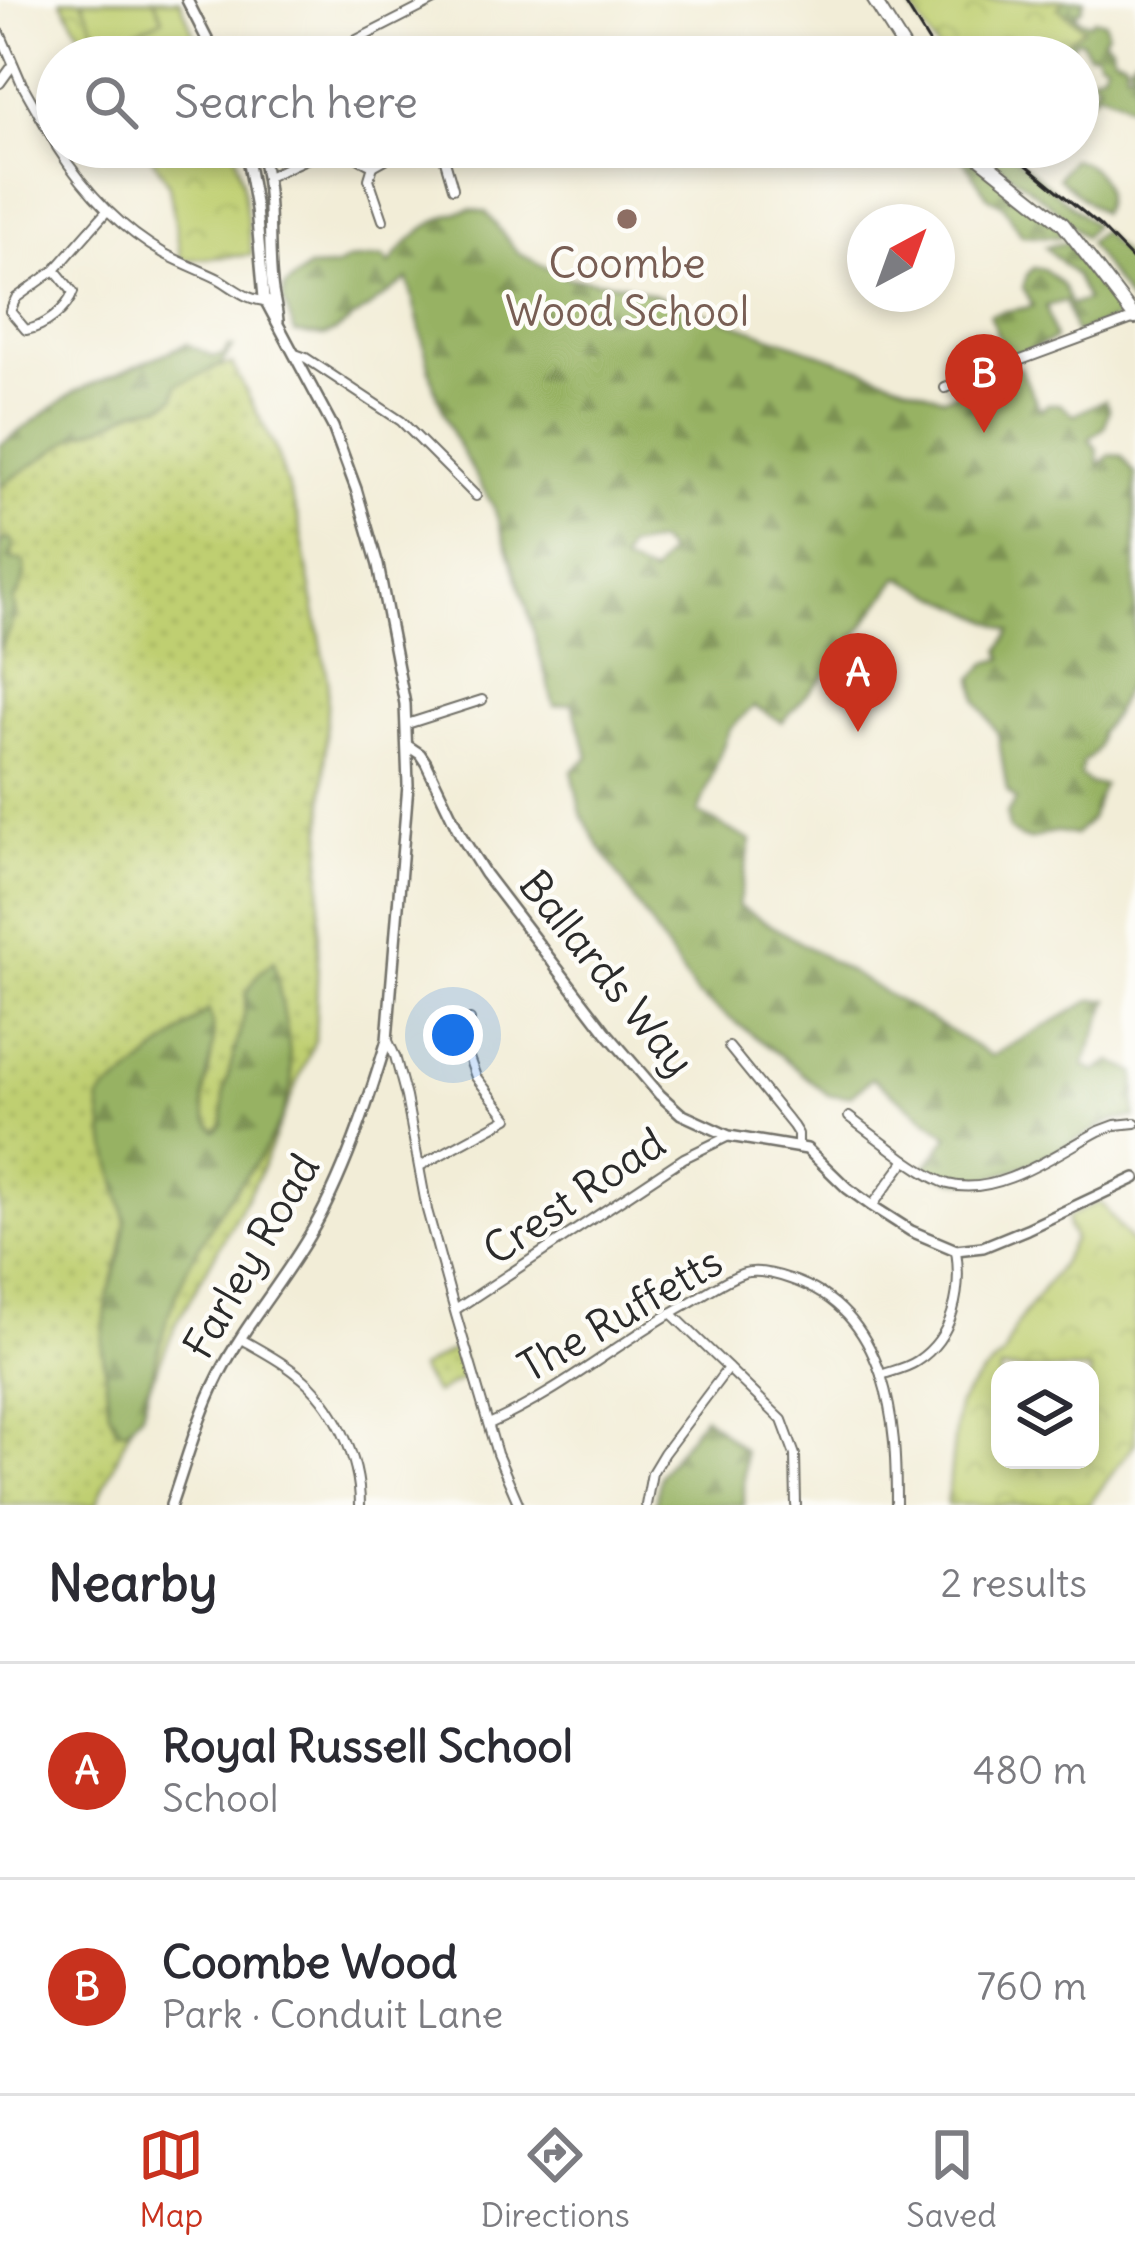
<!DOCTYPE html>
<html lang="en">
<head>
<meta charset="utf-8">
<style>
  :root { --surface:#fff; --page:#f2f2f3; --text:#2b2b33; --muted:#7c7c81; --line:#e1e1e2; --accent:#c8321e }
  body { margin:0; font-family:Delius,sans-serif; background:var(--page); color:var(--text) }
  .controls { position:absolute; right:36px; bottom:36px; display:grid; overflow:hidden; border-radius:24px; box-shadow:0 6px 18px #0003 }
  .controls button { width:108px; height:108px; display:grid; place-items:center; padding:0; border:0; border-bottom:3px solid var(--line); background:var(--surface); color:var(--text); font:60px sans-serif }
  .compass { position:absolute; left:847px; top:204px; width:108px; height:108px; border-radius:50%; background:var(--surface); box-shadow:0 6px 18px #0003; rotate:41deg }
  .you { position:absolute; left:453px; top:1035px; width:42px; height:42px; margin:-30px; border:9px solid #fff; border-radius:50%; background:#1a73e8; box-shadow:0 0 0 18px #1a73e833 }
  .badge { display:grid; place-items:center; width:78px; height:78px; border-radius:50%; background:var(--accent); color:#fff; font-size:39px; font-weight:700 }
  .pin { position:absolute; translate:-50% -99px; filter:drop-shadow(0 3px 6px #0008) }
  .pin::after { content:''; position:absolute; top:63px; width:42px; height:36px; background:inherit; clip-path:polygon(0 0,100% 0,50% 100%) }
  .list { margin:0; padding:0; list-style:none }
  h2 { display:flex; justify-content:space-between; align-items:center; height:156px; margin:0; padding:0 48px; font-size:51px }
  h2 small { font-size:39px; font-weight:400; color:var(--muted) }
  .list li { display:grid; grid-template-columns:78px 1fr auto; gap:36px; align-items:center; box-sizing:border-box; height:216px; padding:0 48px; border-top:3px solid var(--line) }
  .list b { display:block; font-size:45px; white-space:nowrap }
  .list p { margin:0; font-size:39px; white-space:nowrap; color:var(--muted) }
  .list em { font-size:39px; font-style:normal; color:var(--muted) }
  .icon { flex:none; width:66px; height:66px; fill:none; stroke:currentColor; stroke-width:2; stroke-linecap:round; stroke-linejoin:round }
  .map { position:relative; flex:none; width:1135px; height:1505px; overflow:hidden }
  .search { position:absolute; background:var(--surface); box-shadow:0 6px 18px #0003; left:36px; right:36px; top:36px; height:132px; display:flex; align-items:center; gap:30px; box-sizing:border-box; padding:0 42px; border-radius:66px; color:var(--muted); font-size:45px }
  .sheet { height:588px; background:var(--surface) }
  nav { display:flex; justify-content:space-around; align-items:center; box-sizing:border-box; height:168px; border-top:3px solid var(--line); background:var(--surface); font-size:33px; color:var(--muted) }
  nav a { display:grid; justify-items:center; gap:6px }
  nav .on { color:var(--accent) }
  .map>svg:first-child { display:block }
  .grass { fill:url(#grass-dots); stroke:#757d4e; stroke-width:3 }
  .forest { fill:url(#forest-firs); stroke:#616e47; stroke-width:3; fill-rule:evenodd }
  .park { fill:url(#park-crowns); stroke:#757d4e; stroke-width:3; fill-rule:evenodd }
  .pitch { fill:#bfcf71; stroke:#757d4e; stroke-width:3 }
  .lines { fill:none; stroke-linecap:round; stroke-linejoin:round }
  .minor-casing { stroke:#716f67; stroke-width:12 }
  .tertiary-casing { stroke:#716f67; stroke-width:14 }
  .primary-casing { stroke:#716f67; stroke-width:16 }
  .minor { stroke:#fff; stroke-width:8 }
  .tertiary { stroke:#fff; stroke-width:9 }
  .primary { stroke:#fff; stroke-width:12 }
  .tram { stroke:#2b2b2b; stroke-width:3 }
  .education-dot { fill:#8d6e63; stroke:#fdfcf7; stroke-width:4.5 }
  .labels { text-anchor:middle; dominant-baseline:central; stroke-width:9; stroke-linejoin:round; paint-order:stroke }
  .education-label { font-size:42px; fill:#785e54; stroke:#fdfcf7 }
  .street-label { font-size:42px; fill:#2b2b2b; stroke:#fdfcf7 }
</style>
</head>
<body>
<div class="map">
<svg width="1135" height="1505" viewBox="0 0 1135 1505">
  <defs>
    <pattern id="grass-dots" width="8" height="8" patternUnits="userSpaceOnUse" patternTransform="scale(3)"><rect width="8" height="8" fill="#bfcf71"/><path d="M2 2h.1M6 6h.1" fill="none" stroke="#a4b262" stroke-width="1.8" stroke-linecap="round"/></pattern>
    <pattern id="forest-firs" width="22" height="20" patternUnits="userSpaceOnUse" patternTransform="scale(3)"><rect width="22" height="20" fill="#97b263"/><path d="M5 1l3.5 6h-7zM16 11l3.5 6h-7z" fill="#7b9152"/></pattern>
    <pattern id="park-crowns" width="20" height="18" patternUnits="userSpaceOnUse" patternTransform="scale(3)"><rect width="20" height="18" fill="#bfcf71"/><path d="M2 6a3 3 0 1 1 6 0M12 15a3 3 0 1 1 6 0" fill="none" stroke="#a4b262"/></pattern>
  </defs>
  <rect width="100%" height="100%" fill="#fdfcf7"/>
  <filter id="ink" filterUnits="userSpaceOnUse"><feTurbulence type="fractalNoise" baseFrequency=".00833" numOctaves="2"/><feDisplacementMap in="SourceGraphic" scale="24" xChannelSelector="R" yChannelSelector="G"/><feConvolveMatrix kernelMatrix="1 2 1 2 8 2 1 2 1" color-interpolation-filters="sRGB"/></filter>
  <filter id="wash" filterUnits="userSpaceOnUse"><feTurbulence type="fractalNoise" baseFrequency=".004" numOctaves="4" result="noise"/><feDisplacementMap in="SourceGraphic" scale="48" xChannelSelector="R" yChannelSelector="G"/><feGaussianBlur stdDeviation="2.7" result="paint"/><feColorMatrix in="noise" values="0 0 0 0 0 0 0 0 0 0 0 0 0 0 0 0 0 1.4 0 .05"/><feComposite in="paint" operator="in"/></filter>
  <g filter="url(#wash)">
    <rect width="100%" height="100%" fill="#f2edd7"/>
    <g class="grass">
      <polygon points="232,364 275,448 298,518 328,680 315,1040 258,1177 178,1321 96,1505 0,1505 0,486 115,410 217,366"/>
      <polygon points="457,1347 466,1376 435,1394 419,1369"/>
    </g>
    <g class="forest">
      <polygon points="1054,0 1084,0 1082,9 1075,14 1080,20 1090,23 1094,19 1105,22 1107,32 1103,39 1112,46 1113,55 1125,60 1126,71 1132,70 1129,63 1135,56 1135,102 1129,106 1119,99 1096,90 1094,97 1086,97 1083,110 1078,110 1078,86 1086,93 1092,92 1093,87 1099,83 1091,79 1093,75 1103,71 1106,62 1099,60 1096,53 1088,53 1081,41 1075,40 1070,49 1061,52 1058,57 1009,57"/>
      <polygon points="976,147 1003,147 1094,225 1084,237 1057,210"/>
      <polygon points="964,151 1066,234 1056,237 1022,235 1003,205 988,197 960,155"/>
      <path d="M1071,159c27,5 41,29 30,54l-43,-35z"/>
      <path d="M471,209l15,3 32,41 49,25 57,6 320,114 76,-30 20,42 8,-6h12l14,11 31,-15 4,9 -4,18 -16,12 8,10 2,16 11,-10 12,1 13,18v193l-22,49 -14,17c1,15 -4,21 -16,29l-3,13 10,9 13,1 -13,35 -15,15c-2,0 -17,-4 -20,-3 -22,3 -22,16 -46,-2l-2,-16 9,-14 -9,-9 -9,-57 -21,-34 -4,-22 14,-15 16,-4 -3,-9 11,-19 -112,-54 -59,81 -58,64 -28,-16 -25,24 -31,83 53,28 -13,65 254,150 100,-56h17l-25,65 11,7 17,-11 23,12v45l-20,2c-41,20 -119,70 -163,60 -9,-2 -18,-8 -27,-12l24,-32 -77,-58 -22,18 -22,-1 -45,-38 -87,-63 -100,-153 -15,-28 -9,-42 17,-14 -17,-54 -18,3 -27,-98 -33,-100 -40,-70 -20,-51 -26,-108 -72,52 -12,5 -29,-3 -12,-34 1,-11 24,-20 28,-1 12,-7 36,-3 5,8c20,-29 46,-50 82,-56zM658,542l10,10 -16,23 -30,-13 5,-15z"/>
      <polygon points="1101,231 1135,267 1135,310 1088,243"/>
      <path d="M1070,242l54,74 -49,17 -10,-32 -19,5 9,33 -48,19 -17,-43c15,-6 28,-4 43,-9l-10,-18 4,-13 6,-7 11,1 19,17 8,19 16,-5 -12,-25 -30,-28z"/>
      <polygon points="187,344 214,357 223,355 228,347 232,347 220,366 177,385 175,397 163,405 135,410 104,426 78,435 0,486 0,445 76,391"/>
      <path d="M6,539l6,1 2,6 -3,10 2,4h8l4,4c0,15 -2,24 -12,36l3,13 -16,37v-108z"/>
      <path d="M274,961l14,76 4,44 -10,37 -21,38 -39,51 -34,59 -21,52 -25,95 -16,17h-9l-8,-19 -7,-68 6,-49 12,-38 6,-34 -22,-89 -5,-34 7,-8 19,-12 83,-69c20,42 -25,95 8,121l7,-7 1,-33 20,-75 2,-22 13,-21z"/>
      <polygon points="704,1416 744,1451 744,1505 655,1505 660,1474"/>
    </g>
    <g class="park">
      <polygon points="61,0 180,0 203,57 94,57"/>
      <polygon points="907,0 1063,0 1058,8 1084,28 1048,57 942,57"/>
      <polygon points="146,147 234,147 242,180 252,255 181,260 169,185"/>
      <path d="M1100,1202l35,45v196l-46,62h-142l11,-101 22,-28 23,-20 13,-31 43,-58 15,-29 -6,-10v-11zM1000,1370h90v90h-90z"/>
    </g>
    <polygon class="pitch" points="82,0 154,0 163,19 102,46"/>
  </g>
  <g filter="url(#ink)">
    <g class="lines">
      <defs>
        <g id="minor">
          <polyline points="0,33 22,84 57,146"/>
          <polyline points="323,57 435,0"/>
          <polyline points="0,83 13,65"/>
          <path d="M57,147c28,44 62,81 108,107 17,9 35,16 52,24 18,10 30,23 51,23"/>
          <polyline points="441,147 453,188"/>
          <polyline points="373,166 369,179 383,220"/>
          <path d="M267,177c19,-8 58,-31 78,-25 9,2 19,11 28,14l34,-19"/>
          <path d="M55,270l-39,28 -6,13 16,19c18,-3 41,-20 47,-38l-18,-22 52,-59"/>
          <polyline points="295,354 306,358 401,421 476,496"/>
          <polyline points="945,388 1135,318"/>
          <polyline points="407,724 482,700"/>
          <polyline points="388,1041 395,1056 406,1097 427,1210 456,1315 497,1454 519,1505"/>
          <polyline points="729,1047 793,1126 798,1134 798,1146"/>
          <polyline points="849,1117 906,1160"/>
          <polyline points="420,1166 508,1118 476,1077 467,1052 470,1020"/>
          <path d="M872,1206l34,-46c13,9 27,19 42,24 49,14 109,-31 151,-53l16,-6 20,-2"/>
          <polyline points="455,1310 684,1158 729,1136"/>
          <polyline points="671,1313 782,1420 795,1455 796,1505"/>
          <path d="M241,1339c19,11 39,21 56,35 38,29 63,84 63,131"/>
          <path d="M489,1424c70,-31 131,-83 198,-120 18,-10 38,-25 57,-31 15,-4 32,1 46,6 48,16 75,49 91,96"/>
          <polyline points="646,1505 652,1473 664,1453 728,1368"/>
          <path d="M896,1505c0,-45 -1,-86 -15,-130 11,-4 26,-7 36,-14 37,-24 45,-71 39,-111"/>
        </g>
        <g id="tertiary">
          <polyline points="187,0 216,57"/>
          <path d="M259,147c15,45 8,89 13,136 1,13 5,25 6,38"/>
          <polyline points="408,746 420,754 426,763 460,834 485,874 606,1032 660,1095 681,1114 729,1136 807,1149 847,1188 872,1206 911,1231 956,1250 983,1247 1027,1229 1135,1178"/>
          <path d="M171,1505c15,-43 27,-89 48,-130 25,-49 62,-91 90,-139 34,-57 59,-133 78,-196l21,-255 -3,-81 -27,-139 -22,-76 -23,-62 -69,-129 -8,-89 -11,-62"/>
        </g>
        <g id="primary">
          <polyline points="874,0 910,57"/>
          <polyline points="966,147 1063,224 1135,318"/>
        </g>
      </defs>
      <use href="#minor" class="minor-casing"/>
      <use href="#tertiary" class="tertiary-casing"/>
      <use href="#primary" class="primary-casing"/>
      <use href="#minor" class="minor"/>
      <use href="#tertiary" class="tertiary"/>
      <use href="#primary" class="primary"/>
      <g class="tram">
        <polyline points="903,0 938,57"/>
        <polyline points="1005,147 1100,226 1135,262"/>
      </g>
    </g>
  </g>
  <circle class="education-dot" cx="627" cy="219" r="12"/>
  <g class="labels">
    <g class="education-label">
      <text x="627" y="263">Coombe<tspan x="627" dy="48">Wood School</tspan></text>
    </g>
    <g class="street-label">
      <text transform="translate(607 973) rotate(51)">Ballards Way</text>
      <text transform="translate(574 1196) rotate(-34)">Crest Road</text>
      <text transform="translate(251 1256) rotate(-60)">Farley Road</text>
      <text transform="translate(620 1314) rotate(-30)">The Ruffetts</text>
    </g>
  </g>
</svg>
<div class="controls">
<button><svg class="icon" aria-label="layers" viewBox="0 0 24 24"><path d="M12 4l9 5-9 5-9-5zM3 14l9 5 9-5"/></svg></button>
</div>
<svg class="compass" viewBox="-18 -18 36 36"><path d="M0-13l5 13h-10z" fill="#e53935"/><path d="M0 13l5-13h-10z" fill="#7c7c81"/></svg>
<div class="you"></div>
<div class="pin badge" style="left:858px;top:732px">A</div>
<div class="pin badge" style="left:984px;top:433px">B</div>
<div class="search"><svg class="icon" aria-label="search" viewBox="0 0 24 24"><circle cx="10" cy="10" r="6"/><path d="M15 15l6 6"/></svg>Search here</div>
</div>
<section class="sheet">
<h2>Nearby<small>2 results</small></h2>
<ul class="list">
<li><span class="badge">A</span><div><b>Royal Russell School</b><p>School</p></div><em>480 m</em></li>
<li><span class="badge">B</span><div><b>Coombe Wood</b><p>Park · Conduit Lane</p></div><em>760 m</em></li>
</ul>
</section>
<nav>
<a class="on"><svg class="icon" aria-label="map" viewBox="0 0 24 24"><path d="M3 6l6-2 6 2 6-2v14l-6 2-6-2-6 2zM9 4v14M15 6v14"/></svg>Map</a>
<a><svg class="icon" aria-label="directions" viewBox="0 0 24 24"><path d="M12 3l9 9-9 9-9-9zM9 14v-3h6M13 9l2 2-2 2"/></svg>Directions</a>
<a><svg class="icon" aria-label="saved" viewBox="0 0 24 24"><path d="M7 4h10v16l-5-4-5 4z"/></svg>Saved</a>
</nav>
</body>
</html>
